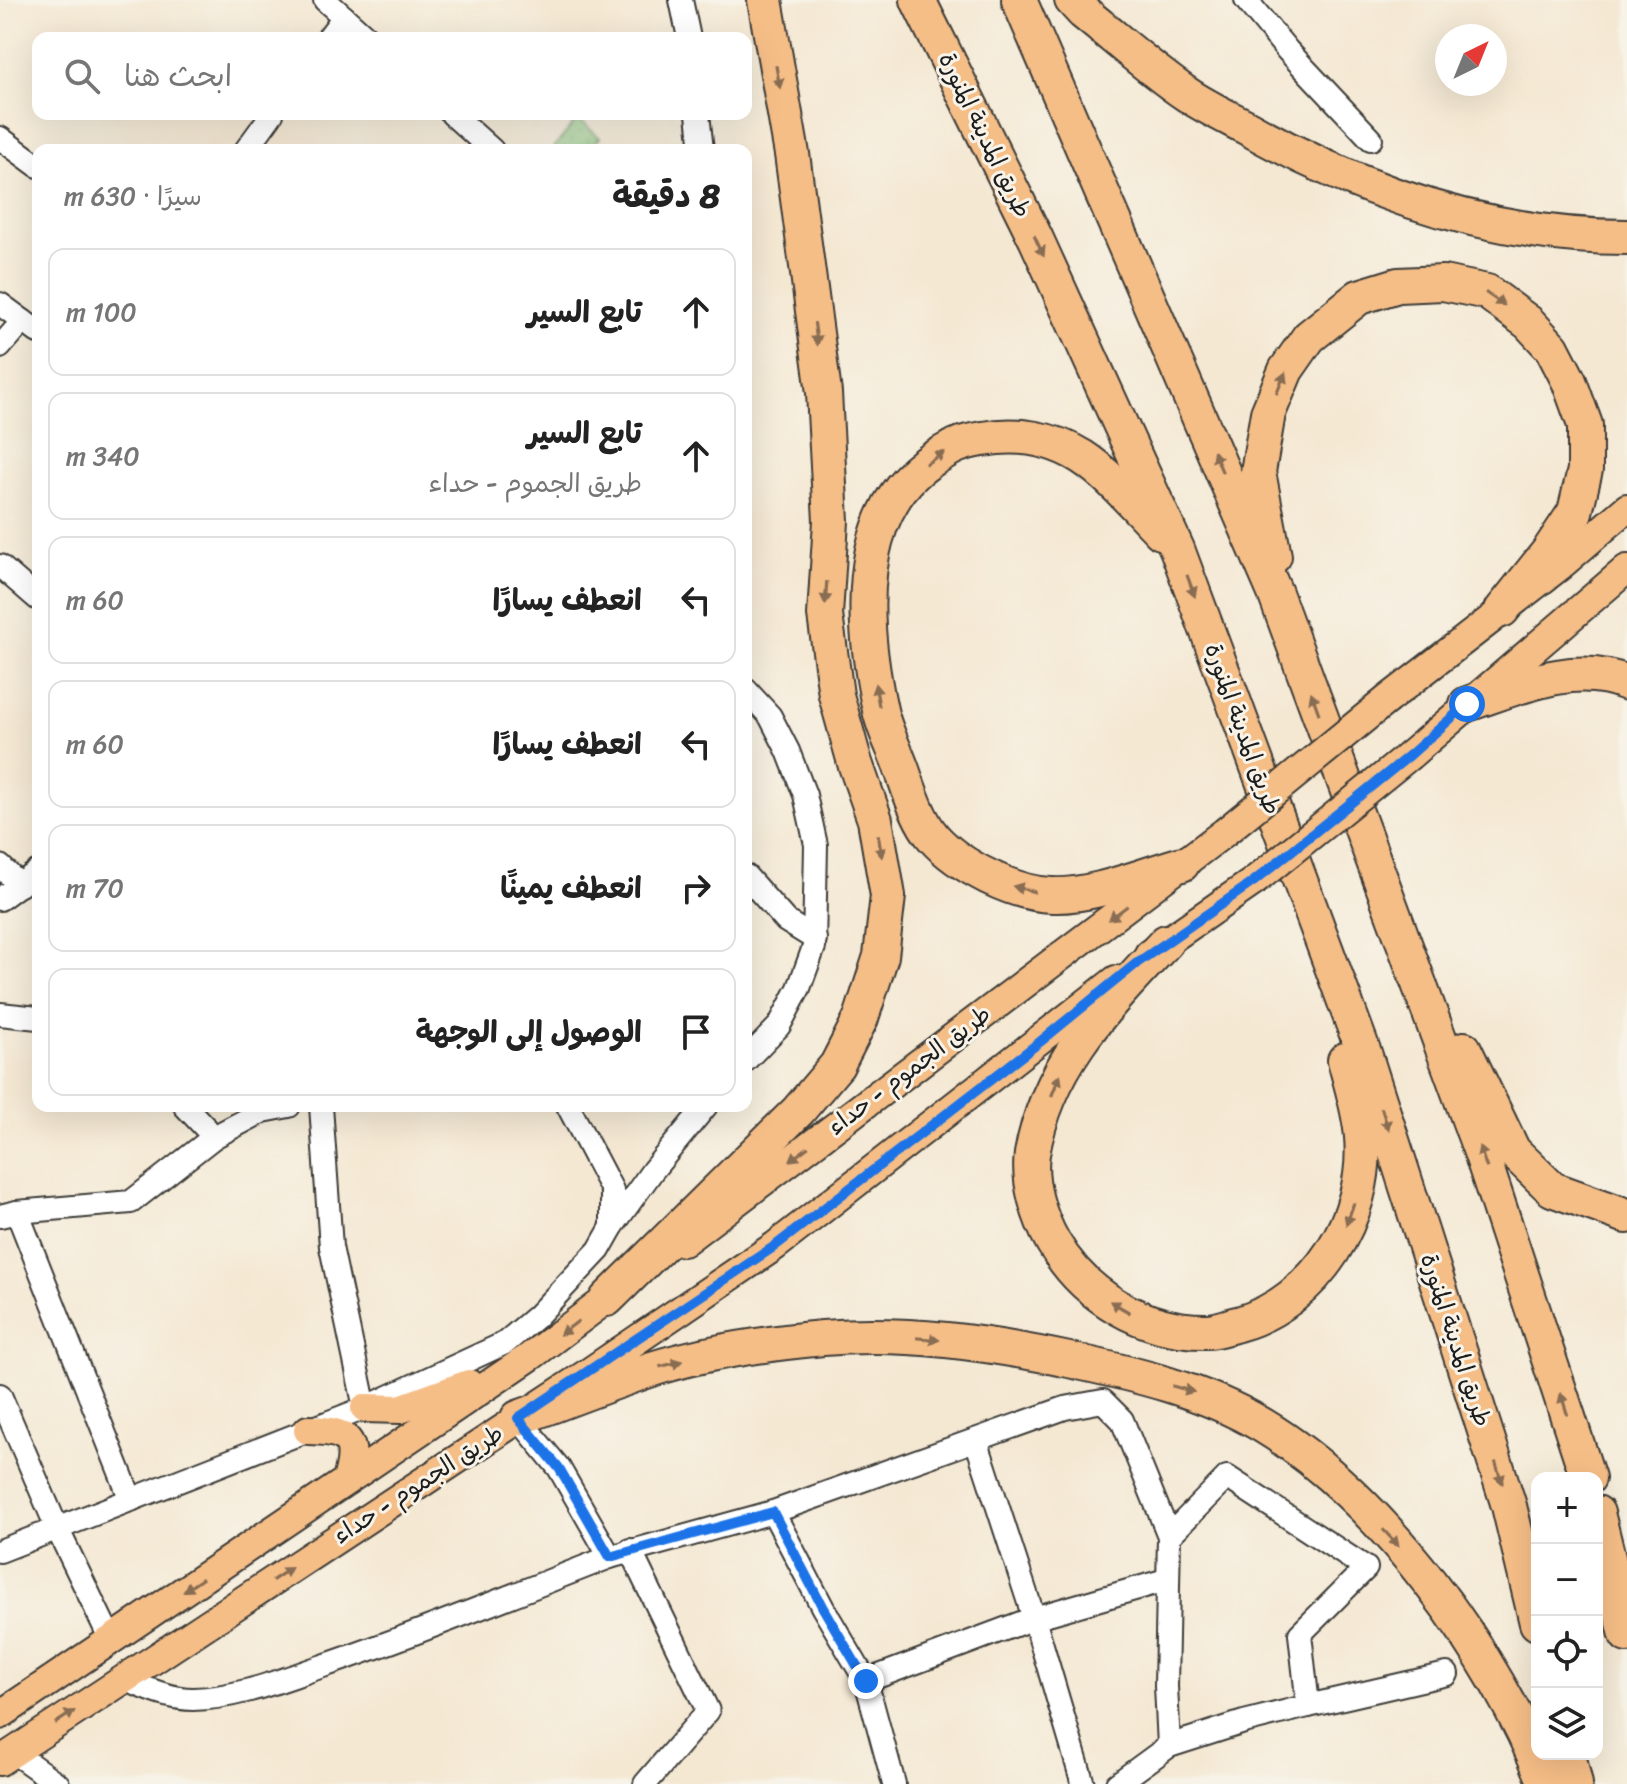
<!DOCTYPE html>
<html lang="ar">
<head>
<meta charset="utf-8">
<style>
  :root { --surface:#fff; --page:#f6f6f6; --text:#222; --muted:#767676; --line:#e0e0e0 }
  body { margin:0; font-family:Sriracha,"Playpen Sans Arabic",sans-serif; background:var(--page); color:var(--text); direction:rtl }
  .controls { position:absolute; right:24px; bottom:24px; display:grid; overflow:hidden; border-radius:16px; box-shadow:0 8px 32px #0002 }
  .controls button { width:72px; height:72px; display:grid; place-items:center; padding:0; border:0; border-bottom:2px solid var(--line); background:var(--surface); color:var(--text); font:40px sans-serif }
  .compass { position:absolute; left:1435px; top:24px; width:72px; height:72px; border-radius:50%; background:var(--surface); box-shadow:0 8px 32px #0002; rotate:43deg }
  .stop { position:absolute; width:24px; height:24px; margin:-18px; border:6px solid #1a73e8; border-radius:50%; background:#fff }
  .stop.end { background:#1a73e8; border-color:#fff; box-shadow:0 2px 8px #0008 }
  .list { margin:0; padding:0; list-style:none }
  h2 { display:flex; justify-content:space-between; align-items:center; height:104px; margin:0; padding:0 32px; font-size:34px }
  h2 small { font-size:26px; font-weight:400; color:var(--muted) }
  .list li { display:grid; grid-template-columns:52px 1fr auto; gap:24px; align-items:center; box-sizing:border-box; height:128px; margin:0 16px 16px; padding:0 16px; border:2px solid var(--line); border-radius:16px }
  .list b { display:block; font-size:30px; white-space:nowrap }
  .list p { margin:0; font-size:26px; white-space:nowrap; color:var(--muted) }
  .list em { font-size:26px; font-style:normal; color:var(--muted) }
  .icon { flex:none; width:44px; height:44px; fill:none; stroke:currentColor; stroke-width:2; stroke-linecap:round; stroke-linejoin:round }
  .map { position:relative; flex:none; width:1627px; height:1784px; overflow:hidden; direction:ltr }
  .search { position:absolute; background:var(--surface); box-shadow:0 8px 32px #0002; left:32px; top:32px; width:720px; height:88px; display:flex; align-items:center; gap:20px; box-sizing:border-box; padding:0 28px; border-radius:16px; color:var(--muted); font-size:30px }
  .panel { position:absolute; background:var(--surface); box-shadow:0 8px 32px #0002; left:32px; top:144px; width:720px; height:968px; border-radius:16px; direction:rtl }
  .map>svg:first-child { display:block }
  .green { fill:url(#green-dots); stroke:#50714c; stroke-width:2 }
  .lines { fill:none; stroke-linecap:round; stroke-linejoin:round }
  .minor-casing { stroke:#3c3b37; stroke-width:26 }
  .major-casing { stroke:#3c3b37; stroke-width:32 }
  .highway-casing { stroke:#3c3b37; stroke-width:38 }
  .minor { stroke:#fff; stroke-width:22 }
  .major { stroke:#f6be87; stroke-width:28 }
  .highway { stroke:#f6be87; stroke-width:34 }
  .major-bridge-casing { stroke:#3c3b37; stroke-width:32; stroke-linecap:butt }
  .major-bridge { stroke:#f6be87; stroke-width:28 }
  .oneway { fill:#896d52 }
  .route { stroke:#1a73e8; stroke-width:10 }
  .labels { text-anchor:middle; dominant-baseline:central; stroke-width:6; stroke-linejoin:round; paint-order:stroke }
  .street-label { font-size:24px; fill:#1c1c1c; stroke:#f7f3e8 }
</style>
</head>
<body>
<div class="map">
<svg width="1627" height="1784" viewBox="0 0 1627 1784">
  <defs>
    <pattern id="green-dots" width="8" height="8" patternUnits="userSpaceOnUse" patternTransform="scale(2)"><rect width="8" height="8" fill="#85c67d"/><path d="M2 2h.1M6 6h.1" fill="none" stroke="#72aa6b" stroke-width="1.8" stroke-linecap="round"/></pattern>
  </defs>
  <rect width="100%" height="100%" fill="#f7f3e8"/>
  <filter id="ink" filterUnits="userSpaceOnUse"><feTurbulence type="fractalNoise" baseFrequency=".0125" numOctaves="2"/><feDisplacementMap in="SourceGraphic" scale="16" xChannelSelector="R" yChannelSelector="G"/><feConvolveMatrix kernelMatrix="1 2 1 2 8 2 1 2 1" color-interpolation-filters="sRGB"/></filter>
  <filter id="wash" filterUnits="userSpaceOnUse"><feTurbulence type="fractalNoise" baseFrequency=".006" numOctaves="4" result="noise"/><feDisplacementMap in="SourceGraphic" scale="32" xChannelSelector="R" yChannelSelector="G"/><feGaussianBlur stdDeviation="1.8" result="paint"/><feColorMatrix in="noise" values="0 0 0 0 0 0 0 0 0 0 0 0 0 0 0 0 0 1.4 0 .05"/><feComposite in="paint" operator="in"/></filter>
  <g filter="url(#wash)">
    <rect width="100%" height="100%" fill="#f4e8d3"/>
    <polygon class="green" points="578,118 600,138 586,150 552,150"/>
  </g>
  <g filter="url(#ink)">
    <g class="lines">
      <defs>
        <g id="minor">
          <polyline points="325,0 367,38"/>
          <polyline points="681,0 689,38"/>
          <polyline points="1246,0 1288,51 1371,139"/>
          <polyline points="328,38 344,17"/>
          <polyline points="452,114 492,150"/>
          <polyline points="698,114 702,150"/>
          <polyline points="0,138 38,166"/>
          <polyline points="246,150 272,114"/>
          <polyline points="0,304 38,332"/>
          <polyline points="0,347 23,321"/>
          <polyline points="0,566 38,599"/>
          <polyline points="746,690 770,716 788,751 805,795 816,845 814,947 799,988 779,1026 746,1060"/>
          <polyline points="0,866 20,885"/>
          <polyline points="746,876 786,921 815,939"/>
          <polyline points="0,899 38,871"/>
          <polyline points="0,1014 38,1018"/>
          <polyline points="185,1106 214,1137"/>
          <polyline points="321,1106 331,1247 365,1408"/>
          <polyline points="568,1106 612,1190 612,1227"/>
          <polyline points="17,1212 131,1500"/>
          <polyline points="0,1216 17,1212 131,1202 214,1137 263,1111 289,1106"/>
          <polyline points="0,1395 57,1528 111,1640"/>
          <polyline points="518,1418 559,1468 610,1557 773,1512 1065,1408 1103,1401 1122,1420 1169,1536 1227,1477 1366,1568 1300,1634 1308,1706 1244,1722 1169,1746 1117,1784"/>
          <polyline points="976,1440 1034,1618 1083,1784"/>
          <polyline points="773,1512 823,1608 866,1681 894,1784"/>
          <polyline points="630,1550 708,1711 645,1784"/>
          <polyline points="0,1551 365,1408 505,1343 537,1316 599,1250 612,1227 653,1170 706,1106"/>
          <path d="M123,1679c23,9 46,20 70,20 45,-1 88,-19 130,-33 97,-33 192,-72 287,-109"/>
          <polyline points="866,1681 1034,1618 1166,1580"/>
          <polyline points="1308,1706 1447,1674"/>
          <polyline points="1169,1746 1166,1686 1169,1536"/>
          <polyline points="13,1752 58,1784"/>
        </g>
        <g id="major">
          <polyline points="1388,699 1561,565 1627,508"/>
          <polyline points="1410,755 1627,569"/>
          <polyline points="1149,954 1253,882"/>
          <polyline points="683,1242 1225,832"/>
          <polyline points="365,1408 400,1409 469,1384"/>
          <path d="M308,1430c40,1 51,8 39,50"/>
          <polyline points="0,1715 531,1356 624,1286"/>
          <polyline points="0,1761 588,1373 775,1246 1116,980"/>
        </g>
        <g id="highway">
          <polyline points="918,0 1036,239 1177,549 1364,1053 1509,1506 1537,1623"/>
          <polyline points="1019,0 1275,593 1481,1152 1588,1478"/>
          <path d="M1072,0l11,12c34,27 68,58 105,83 18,12 39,22 58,32 117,66 246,110 381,110"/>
          <path d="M1161,532c-25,-25 -50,-56 -79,-75 -30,-19 -65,-24 -99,-18 -22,3 -31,8 -50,20 -81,52 -71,168 -53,251 4,19 14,38 21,57 8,22 17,53 33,71 25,28 80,56 118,57 40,2 91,-20 130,-31"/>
          <polyline points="1274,556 1258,472 1268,413 1286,370 1309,337 1359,297 1398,285 1443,283 1487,292 1529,323 1552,348 1569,381 1585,425 1585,470 1575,512 1549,551 1502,610"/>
          <path d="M1467,704c52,-17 107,-43 160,-21"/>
          <path d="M1166,942c-60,64 -118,121 -134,212 -4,28 7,64 21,88 32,55 91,90 155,89 10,0 20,-5 30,-7 78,-22 131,-107 124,-187 -2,-26 -11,-53 -17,-77"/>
          <polyline points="1464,1049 1513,1151 1552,1189 1627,1216"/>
          <polyline points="607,1299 798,1111 837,1065 861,1018 881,956 888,896 875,820 855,763 836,695 825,615 831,521 824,393 792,154 765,0"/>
          <path d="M518,1418c45,-16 89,-34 134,-49 50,-16 118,-26 171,-31 82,-7 165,5 246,22 66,14 134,30 193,65 119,71 235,231 284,359"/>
          <polyline points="1597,1513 1627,1635"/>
          <polyline points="1568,1754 1575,1784"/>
        </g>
      </defs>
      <use href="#minor" class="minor-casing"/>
      <use href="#major" class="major-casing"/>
      <use href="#highway" class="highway-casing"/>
      <use href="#minor" class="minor"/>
      <use href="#major" class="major"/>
      <use href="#highway" class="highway"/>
      <defs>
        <g id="major-bridge">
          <polyline points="1225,832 1388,699"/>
          <polyline points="1253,882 1410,755"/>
        </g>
      </defs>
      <use href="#major-bridge" class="major-bridge-casing"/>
      <use href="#major-bridge" class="major-bridge"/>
    </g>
    <defs><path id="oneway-solid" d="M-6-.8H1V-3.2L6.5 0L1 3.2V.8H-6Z" transform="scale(2)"/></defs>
    <g class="oneway">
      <use href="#oneway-solid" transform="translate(778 77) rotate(80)"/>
      <use href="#oneway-solid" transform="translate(1039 246) rotate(65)"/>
      <use href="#oneway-solid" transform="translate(1495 299) rotate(34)"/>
      <use href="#oneway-solid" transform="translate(816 334) rotate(82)"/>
      <use href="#oneway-solid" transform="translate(1281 383) rotate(-67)"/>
      <use href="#oneway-solid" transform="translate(935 458) rotate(-33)"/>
      <use href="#oneway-solid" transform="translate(1218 462) rotate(-113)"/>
      <use href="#oneway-solid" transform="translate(1191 586) rotate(70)"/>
      <use href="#oneway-solid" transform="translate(826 593) rotate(94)"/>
      <use href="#oneway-solid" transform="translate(877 695) rotate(-100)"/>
      <use href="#oneway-solid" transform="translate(1315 703) rotate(-110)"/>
      <use href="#oneway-solid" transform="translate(880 846) rotate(81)"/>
      <use href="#oneway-solid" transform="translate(1024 889) rotate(-165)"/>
      <use href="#oneway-solid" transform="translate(1118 913) rotate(143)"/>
      <use href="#oneway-solid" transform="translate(1056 1085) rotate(-68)"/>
      <use href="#oneway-solid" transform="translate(1385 1119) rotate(72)"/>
      <use href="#oneway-solid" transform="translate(799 1154) rotate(143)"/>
      <use href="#oneway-solid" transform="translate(1483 1157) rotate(-109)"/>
      <use href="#oneway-solid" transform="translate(1350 1214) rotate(109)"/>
      <use href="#oneway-solid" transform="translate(1120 1307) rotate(-150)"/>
      <use href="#oneway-solid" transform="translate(569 1328) rotate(143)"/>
      <use href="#oneway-solid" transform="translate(928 1339) rotate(6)"/>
      <use href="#oneway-solid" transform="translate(671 1364) rotate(-14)"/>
      <use href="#oneway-solid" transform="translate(1183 1389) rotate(16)"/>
      <use href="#oneway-solid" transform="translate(1564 1404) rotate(-108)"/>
      <use href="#oneway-solid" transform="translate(1499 1473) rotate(72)"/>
      <use href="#oneway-solid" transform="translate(1391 1538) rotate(47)"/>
      <use href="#oneway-solid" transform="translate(282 1574) rotate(-33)"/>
      <use href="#oneway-solid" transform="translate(193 1585) rotate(146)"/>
      <use href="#oneway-solid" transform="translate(65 1717) rotate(-33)"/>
    </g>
  </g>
  <g class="lines" filter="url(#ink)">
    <polyline class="route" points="866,1681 823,1608 773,1512 610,1557 559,1468 518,1418 775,1246 1041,1041 1137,963 1253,882 1410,755 1467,704"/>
  </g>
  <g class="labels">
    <g class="street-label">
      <text transform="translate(985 135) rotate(64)">طريق المدينة المنورة</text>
      <text transform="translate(1243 729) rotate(70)">طريق المدينة المنورة</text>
      <text transform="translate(909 1070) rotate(-37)">طريق الجموم - حداء</text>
      <text transform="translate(1456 1340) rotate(72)">طريق المدينة المنورة</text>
      <text transform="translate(418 1484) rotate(-33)">طريق الجموم - حداء</text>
    </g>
  </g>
</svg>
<div class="controls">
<button>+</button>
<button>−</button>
<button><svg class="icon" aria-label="locate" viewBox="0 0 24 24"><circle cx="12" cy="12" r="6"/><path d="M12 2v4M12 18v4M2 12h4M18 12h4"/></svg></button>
<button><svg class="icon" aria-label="layers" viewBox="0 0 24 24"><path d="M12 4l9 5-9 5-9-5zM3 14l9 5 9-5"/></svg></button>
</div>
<svg class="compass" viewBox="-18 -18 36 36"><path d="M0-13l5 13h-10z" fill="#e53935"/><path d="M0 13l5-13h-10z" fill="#767676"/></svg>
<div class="stop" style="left:1467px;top:704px"></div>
<div class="stop end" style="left:866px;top:1681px"></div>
<div class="search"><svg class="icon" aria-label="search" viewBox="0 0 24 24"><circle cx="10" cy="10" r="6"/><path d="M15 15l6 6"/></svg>ابحث هنا</div>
<section class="panel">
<h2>8 دقيقة<small>سيرًا · 630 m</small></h2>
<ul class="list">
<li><svg class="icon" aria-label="ahead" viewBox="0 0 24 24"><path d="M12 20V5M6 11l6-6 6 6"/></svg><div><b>تابع السير</b></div><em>100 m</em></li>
<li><svg class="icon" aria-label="ahead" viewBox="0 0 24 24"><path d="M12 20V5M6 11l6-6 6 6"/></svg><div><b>تابع السير</b><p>طريق الجموم - حداء</p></div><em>340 m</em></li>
<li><svg class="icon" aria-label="left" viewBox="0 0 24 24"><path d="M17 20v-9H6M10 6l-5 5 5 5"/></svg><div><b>انعطف يسارًا</b></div><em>60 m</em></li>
<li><svg class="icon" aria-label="left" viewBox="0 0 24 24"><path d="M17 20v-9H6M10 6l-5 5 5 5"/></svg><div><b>انعطف يسارًا</b></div><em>60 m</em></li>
<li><svg class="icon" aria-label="right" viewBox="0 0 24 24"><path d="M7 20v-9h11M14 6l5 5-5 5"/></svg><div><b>انعطف يمينًا</b></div><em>70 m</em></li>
<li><svg class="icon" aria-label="arrive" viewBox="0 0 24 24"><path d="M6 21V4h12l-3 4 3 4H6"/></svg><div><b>الوصول إلى الوجهة</b></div></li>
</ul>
</section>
</div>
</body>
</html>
